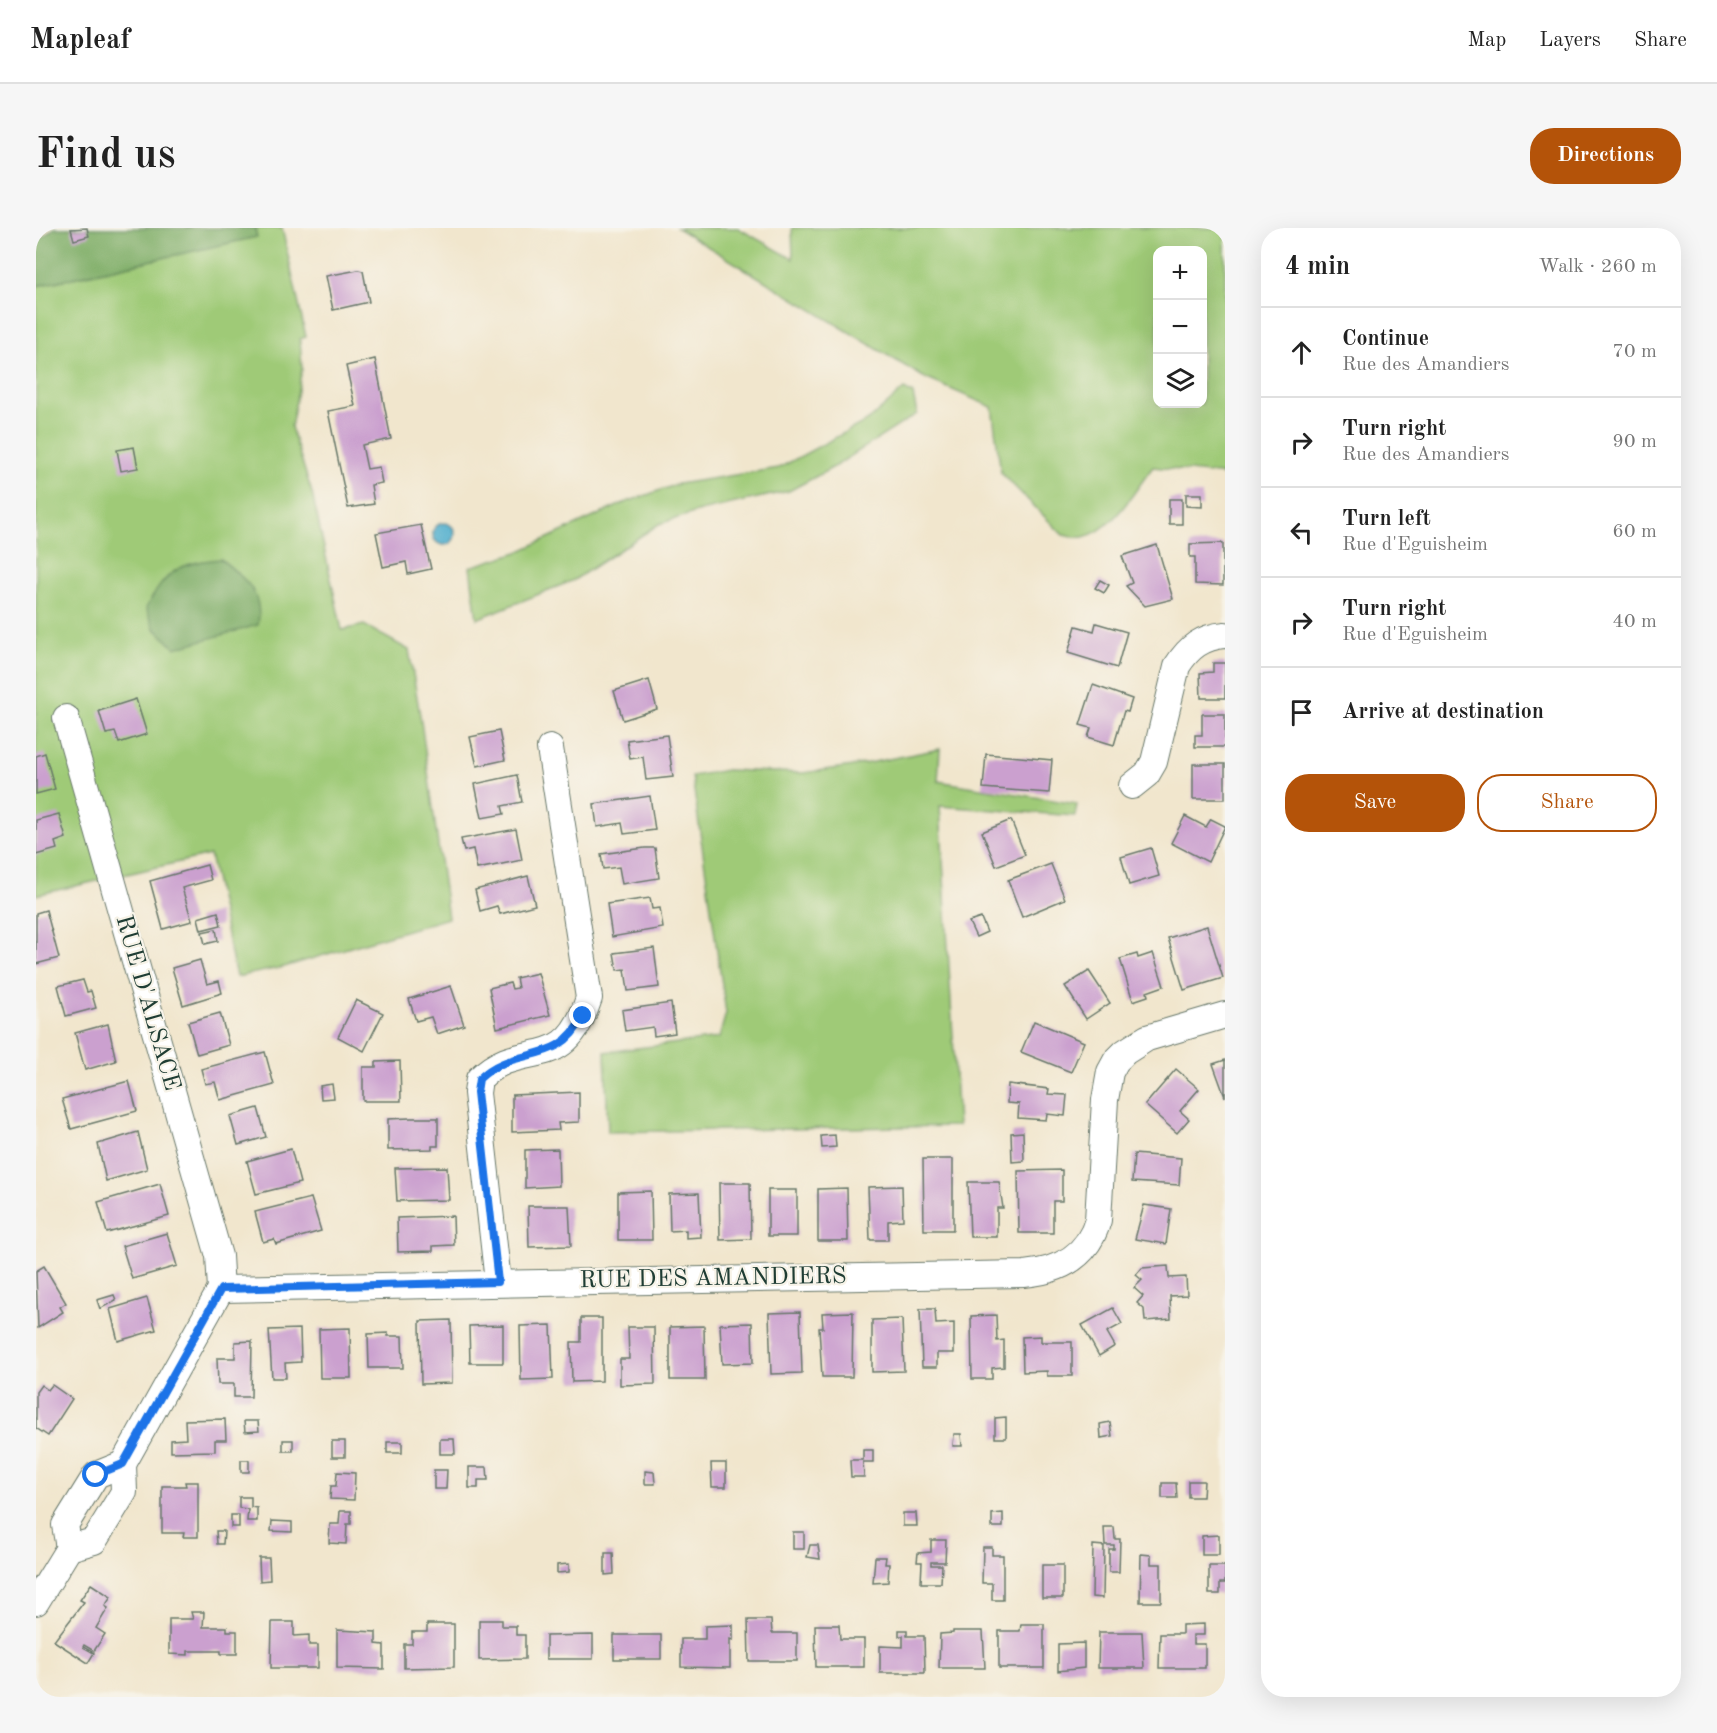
<!DOCTYPE html>
<html lang="en">
<head>
<meta charset="utf-8">
<style>
  :root { --surface:#fff; --page:#f6f6f6; --text:#222; --muted:#767676; --line:#e0e0e0; --accent:#b45309 }
  body { margin:0; font-family:"Old Standard TT",serif; background:var(--page); color:var(--text) }
  .controls { position:absolute; right:18px; top:18px; display:grid; overflow:hidden; border-radius:12px; box-shadow:0 6px 24px #0002 }
  .controls button { width:54px; height:54px; display:grid; place-items:center; padding:0; border:0; border-bottom:2px solid var(--line); background:var(--surface); color:var(--text); font:30px sans-serif }
  .stop { position:absolute; width:18px; height:18px; margin:-14px; border:4px solid #1a73e8; border-radius:50%; background:#fff }
  .stop.end { background:#1a73e8; border-color:#fff; box-shadow:0 2px 6px #0008 }
  .list { margin:0; padding:0; list-style:none }
  h2 { display:flex; justify-content:space-between; align-items:center; height:78px; margin:0; padding:0 24px; font-size:26px }
  h2 small { font-size:20px; font-weight:400; color:var(--muted) }
  .list li { display:grid; grid-template-columns:39px 1fr auto; gap:18px; align-items:center; box-sizing:border-box; height:90px; padding:0 24px; border-top:2px solid var(--line) }
  .list b { display:block; font-size:22px; white-space:nowrap }
  .list p { margin:0; font-size:20px; white-space:nowrap; color:var(--muted) }
  .list em { font-size:20px; font-style:normal; color:var(--muted) }
  .actions { display:flex; gap:12px; padding:18px 24px }
  .actions a { flex:1; padding:14px 0; border:2px solid var(--accent); border-radius:24px; text-align:center; font-size:21px; color:var(--accent) }
  .actions .main { background:var(--accent); color:#fff }
  .icon { flex:none; width:33px; height:33px; fill:none; stroke:currentColor; stroke-width:2; stroke-linecap:round; stroke-linejoin:round }
  .map { position:relative; flex:none; width:1189px; height:1469px; overflow:hidden; border-radius:24px }
  header { display:flex; align-items:center; gap:36px; box-sizing:border-box; height:84px; padding:0 30px; background:var(--surface); border-bottom:2px solid var(--line) }
  header strong { font-size:28px }
  nav { display:flex; gap:33px; margin-inline-start:auto; font-size:21px }
  .intro { display:flex; align-items:center; justify-content:space-between; box-sizing:border-box; height:144px; padding:0 36px }
  h1 { margin:0; font-size:42px }
  .button { padding:15px 27px; border-radius:24px; background:var(--accent); color:#fff; font-size:21px; font-weight:700 }
  main { display:flex; gap:36px; padding:0 36px }
  aside { flex:1; background:var(--surface); border-radius:24px; box-shadow:0 6px 24px #0002 }
  .map>svg:first-child { display:block }
  .green { fill:#9fca77; stroke:#5f8456; stroke-width:1.5; fill-rule:evenodd }
  .forest { fill:#7fae68; stroke:#4f764e; stroke-width:1.5 }
  .water { fill:#4faece; stroke:#377681; stroke-width:1.5 }
  .building { fill:#cba0cf }
  .lines { fill:none; stroke-linecap:round; stroke-linejoin:round }
  .street-casing { stroke:#68786a; stroke-width:28 }
  .street { stroke:#fff; stroke-width:26 }
  .route { stroke:#1a73e8; stroke-width:8 }
  .labels { text-anchor:middle; dominant-baseline:central; stroke-width:4.5; stroke-linejoin:round; paint-order:stroke }
  .street-label { font-size:24px; fill:#1f3d34; stroke:#f7f3e8 }
</style>
</head>
<body>
<header>
<strong>Mapleaf</strong>
<nav><a>Map</a><a>Layers</a><a>Share</a></nav>
</header>
<div class="intro"><h1>Find us</h1><a class="button">Directions</a></div>
<main>
<div class="map">
<svg width="1189" height="1469" viewBox="0 0 1189 1469">
  <rect width="100%" height="100%" fill="#f7f3e8"/>
  <filter id="ink" filterUnits="userSpaceOnUse"><feTurbulence type="fractalNoise" baseFrequency=".0167" numOctaves="2"/><feDisplacementMap in="SourceGraphic" scale="12" xChannelSelector="R" yChannelSelector="G"/><feConvolveMatrix kernelMatrix="1 2 1 2 8 2 1 2 1" color-interpolation-filters="sRGB"/></filter>
  <filter id="wash" filterUnits="userSpaceOnUse"><feTurbulence type="fractalNoise" baseFrequency=".008" numOctaves="4" result="noise"/><feDisplacementMap in="SourceGraphic" scale="24" xChannelSelector="R" yChannelSelector="G"/><feGaussianBlur stdDeviation="1.35" result="paint"/><feColorMatrix in="noise" values="0 0 0 0 0 0 0 0 0 0 0 0 0 0 0 0 0 1.4 0 .05"/><feComposite in="paint" operator="in"/></filter>
  <g filter="url(#wash)">
    <rect width="100%" height="100%" fill="#f1e6cd"/>
    <g class="green">
      <polygon points="219,0 246,0 270,109 264,111 266,141 255,199 276,265 306,402 328,397 373,422 385,493 412,690 248,739 200,749 174,627 0,667 0,58 220,9"/>
      <path d="M641,0h61l55,31 -1,-31h433v247l-72,-8c-18,22 -39,64 -70,70 -6,1 -14,-1 -20,-2l-62,-62 -9,-66 -67,-29zM1122,22h44v154h-44z"/>
      <polygon points="868,161 877,166 881,186 796,240 753,263 664,283 623,296 538,352 441,391 434,339 482,324 588,275 642,256 743,240 834,191"/>
      <polygon points="904,521 902,553 1041,576 1039,588 904,578 922,898 572,904 569,824 683,810 690,785 656,548 691,542 767,545 817,538"/>
    </g>
    <g class="forest">
      <polygon points="18,0 219,0 221,9 0,58 0,14"/>
      <path d="M185,331c24,20 42,32 37,66l-83,23 -21,-20 -8,-20c21,-38 32,-45 75,-49z"/>
    </g>
    <circle class="water" cx="408" cy="306" r="11"/>
    <g id="blocks">
      <g class="building">
        <polygon points="51,0 53,8 38,12 35,1"/>
        <polygon points="322,42 327,43 333,74 297,82 290,48"/>
        <polygon points="339,131 355,211 326,217 331,241 343,239 346,255 335,257 338,276 312,280 292,183 319,178 310,138"/>
        <polygon points="98,219 102,240 85,243 81,222"/>
        <polygon points="1150,266 1166,266 1166,279 1150,278"/>
        <rect x="1133" y="271" width="13" height="25"/>
        <polygon points="385,297 395,341 372,346 370,334 347,339 340,305"/>
        <polygon points="1187,315 1187,357 1159,356 1159,329 1154,329 1154,316"/>
        <polygon points="1121,317 1137,371 1109,378 1090,358 1096,355 1086,328"/>
        <polygon points="1064,352 1073,357 1068,365 1059,360"/>
        <polygon points="1060,395 1091,404 1081,440 1032,425 1040,398 1058,403"/>
        <polygon points="1177,435 1189,435 1189,470 1165,470 1164,445 1177,444"/>
        <polygon points="613,452 621,481 587,492 578,463"/>
        <polygon points="1057,457 1096,471 1092,484 1088,483 1078,517 1052,509 1055,500 1044,497"/>
        <polygon points="100,471 111,506 83,515 79,504 70,506 63,483"/>
        <polygon points="1166,486 1189,486 1189,519 1159,519 1159,507 1166,507"/>
        <polygon points="463,503 469,532 441,538 434,509"/>
        <polygon points="631,507 637,549 610,552 607,529 594,531 591,512"/>
        <polygon points="9,525 19,561 0,566 0,528"/>
        <polygon points="950,526 1016,532 1013,565 947,560"/>
        <rect x="1157" y="536" width="32" height="35"/>
        <polygon points="481,547 486,574 466,578 468,586 446,590 439,556"/>
        <polygon points="614,568 619,602 588,606 586,595 561,599 558,576"/>
        <polygon points="23,586 30,610 19,614 21,621 0,627 0,592"/>
        <polygon points="1149,588 1170,599 1175,591 1189,598 1172,634 1135,615"/>
        <polygon points="975,592 989,627 960,638 946,604"/>
        <polygon points="480,601 486,632 441,641 437,621 428,623 425,611"/>
        <polygon points="609,620 619,620 623,650 586,656 583,639 567,641 565,626"/>
        <polygon points="1115,620 1123,648 1093,657 1085,629"/>
        <polygon points="1015,636 1029,671 986,689 972,652"/>
        <polygon points="171,637 175,652 146,660 156,693 127,701 114,653"/>
        <polygon points="492,648 499,677 464,686 461,678 444,683 439,662"/>
        <polygon points="614,670 616,681 624,680 627,700 576,709 571,676"/>
        <polygon points="10,682 23,730 0,736 0,685"/>
        <polygon points="182,684 185,697 165,702 162,690"/>
        <polygon points="945,690 951,704 940,709 933,694"/>
        <polygon points="1171,698 1187,750 1148,762 1132,710"/>
        <polygon points="180,701 182,713 169,716 166,704"/>
        <polygon points="618,720 623,759 592,763 589,741 581,742 578,725"/>
        <polygon points="1117,725 1128,758 1111,764 1112,768 1097,773 1084,731 1101,726 1102,730"/>
        <polygon points="164,732 171,756 183,753 186,765 147,777 136,740"/>
        <polygon points="1053,743 1074,775 1050,791 1029,758"/>
        <polygon points="502,745 514,787 461,800 453,760 474,755 476,761 482,760 480,750"/>
        <polygon points="47,752 51,764 55,763 60,780 30,788 22,758"/>
        <polygon points="415,758 428,797 401,806 395,789 380,793 373,771"/>
        <polygon points="320,772 347,785 328,823 302,809"/>
        <polygon points="635,775 639,805 618,808 617,799 589,803 586,782"/>
        <polygon points="184,785 193,817 161,826 152,794"/>
        <polygon points="998,793 1048,814 1035,844 985,824"/>
        <polygon points="72,796 80,833 49,842 39,805"/>
        <polygon points="229,824 238,857 184,872 179,854 169,856 165,841"/>
        <polygon points="1189,832 1189,869 1177,836"/>
        <polygon points="364,833 365,873 327,873 327,839 340,839 340,834"/>
        <polygon points="1140,841 1163,861 1144,883 1153,891 1141,905 1109,877"/>
        <polygon points="93,853 101,883 35,901 26,871"/>
        <polygon points="296,856 298,870 285,871 284,858"/>
        <polygon points="972,856 1013,861 1012,866 1031,867 1029,888 1011,886 1010,892 982,890 983,876 971,875"/>
        <polygon points="543,864 543,894 522,895 523,902 476,904 476,867"/>
        <polygon points="222,880 230,909 202,917 194,888"/>
        <polygon points="374,890 402,890 402,918 396,918 396,921 352,922 352,891"/>
        <polygon points="102,904 111,941 70,953 62,916"/>
        <polygon points="987,904 988,933 976,934 975,905"/>
        <polygon points="799,907 800,919 786,920 785,908"/>
        <polygon points="255,921 264,955 220,966 211,933"/>
        <polygon points="522,921 523,958 489,960 489,922"/>
        <polygon points="1098,926 1145,930 1143,957 1096,954"/>
        <polygon points="887,931 917,931 917,1002 888,1002"/>
        <polygon points="411,939 413,972 361,973 359,940"/>
        <polygon points="1026,942 1026,973 1017,973 1017,1005 983,1005 982,943"/>
        <polygon points="932,954 963,954 967,980 961,980 961,1009 934,1009"/>
        <polygon points="683,955 714,955 715,1011 684,1012"/>
        <polygon points="124,956 133,988 71,1005 62,974"/>
        <polygon points="866,958 867,992 852,993 852,1012 834,1012 832,959"/>
        <polygon points="811,960 812,1013 782,1013 782,961"/>
        <rect x="732" y="962" width="29" height="46"/>
        <polygon points="615,963 616,1012 582,1012 582,964"/>
        <polygon points="663,965 665,1009 650,1010 650,1002 634,1003 633,966"/>
        <polygon points="275,970 285,1003 240,1016 238,1011 227,1014 219,984"/>
        <polygon points="1108,977 1135,981 1130,1016 1099,1011"/>
        <polygon points="492,978 533,978 535,1018 493,1019"/>
        <polygon points="417,988 418,1017 397,1018 397,1023 362,1024 361,990"/>
        <polygon points="131,1005 141,1038 96,1051 86,1018"/>
        <polygon points="8,1038 30,1075 24,1079 27,1084 2,1100 0,1043"/>
        <polygon points="1132,1038 1133,1050 1150,1049 1151,1067 1134,1068 1135,1091 1109,1093 1108,1081 1101,1075 1107,1068 1098,1060 1106,1052 1100,1047 1106,1040"/>
        <polygon points="78,1067 80,1072 64,1081 61,1072"/>
        <polygon points="111,1070 120,1102 82,1113 74,1081"/>
        <polygon points="1077,1080 1086,1096 1071,1104 1079,1118 1063,1128 1046,1097"/>
        <polygon points="884,1081 899,1081 900,1096 918,1095 918,1125 901,1125 901,1139 886,1139"/>
        <polygon points="764,1084 766,1145 735,1146 733,1085"/>
        <polygon points="817,1084 816,1149 786,1149 783,1100 787,1100 786,1085"/>
        <polygon points="960,1087 961,1113 968,1112 968,1139 956,1140 956,1151 936,1151 935,1088"/>
        <polygon points="545,1090 566,1090 566,1153 536,1154 535,1114 545,1114"/>
        <polygon points="866,1091 868,1143 836,1144 836,1092"/>
        <polygon points="415,1092 416,1155 385,1156 384,1093"/>
        <polygon points="716,1095 717,1135 686,1136 684,1096"/>
        <polygon points="467,1097 467,1135 434,1135 433,1098"/>
        <polygon points="515,1097 517,1151 485,1152 484,1098"/>
        <polygon points="668,1098 669,1152 634,1152 634,1099"/>
        <polygon points="592,1099 618,1099 619,1156 584,1157 584,1131 593,1131"/>
        <polygon points="314,1100 315,1150 284,1150 283,1101"/>
        <polygon points="264,1101 265,1134 249,1135 250,1150 236,1150 233,1102"/>
        <polygon points="352,1105 352,1108 366,1108 367,1140 333,1140 332,1106"/>
        <polygon points="1005,1108 1005,1114 1036,1114 1036,1148 1011,1148 1011,1143 987,1144 986,1109"/>
        <polygon points="216,1113 215,1169 198,1169 198,1156 182,1156 181,1130 199,1130 199,1114"/>
        <polygon points="5,1157 12,1162 16,1157 36,1171 12,1208 0,1200 0,1164"/>
        <polygon points="970,1189 970,1210 959,1210 959,1190"/>
        <polygon points="189,1191 190,1212 179,1212 179,1223 135,1224 135,1212 150,1211 149,1192"/>
        <polygon points="208,1193 222,1193 223,1203 209,1204"/>
        <polygon points="1074,1194 1076,1208 1065,1210 1064,1196"/>
        <polygon points="918,1206 925,1206 926,1218 917,1218"/>
        <polygon points="404,1211 418,1211 419,1226 404,1226"/>
        <rect x="247" y="1212" width="10" height="11"/>
        <rect x="296" y="1213" width="13" height="16"/>
        <rect x="351" y="1214" width="15" height="11"/>
        <polygon points="827,1222 837,1222 837,1234 827,1234 828,1249 815,1249 814,1232 827,1232"/>
        <rect x="205" y="1232" width="8" height="12"/>
        <polygon points="675,1235 690,1235 690,1259 676,1259"/>
        <polygon points="433,1239 451,1239 452,1252 442,1252 442,1260 433,1260"/>
        <polygon points="398,1242 411,1242 410,1261 398,1261"/>
        <polygon points="609,1243 618,1244 619,1256 609,1256"/>
        <polygon points="301,1244 319,1245 318,1272 294,1271 295,1258 300,1258"/>
        <polygon points="1152,1253 1168,1253 1167,1269 1152,1269"/>
        <polygon points="149,1254 162,1254 162,1309 147,1309 148,1305 126,1305 126,1258 150,1258"/>
        <polygon points="1126,1255 1140,1255 1141,1270 1126,1270"/>
        <polygon points="203,1269 215,1269 215,1279 221,1280 221,1293 211,1293 212,1281 203,1280"/>
        <polygon points="304,1283 315,1283 315,1296 311,1296 310,1316 293,1315 294,1296 303,1296"/>
        <polygon points="867,1285 880,1285 881,1298 867,1298"/>
        <polygon points="967,1285 967,1299 956,1299 956,1286"/>
        <rect x="195" y="1287" width="8" height="12"/>
        <polygon points="236,1293 256,1294 256,1304 235,1303"/>
        <polygon points="1068,1299 1078,1299 1079,1311 1084,1311 1083,1344 1073,1344 1073,1321 1078,1321 1078,1317 1069,1317"/>
        <polygon points="180,1303 188,1303 187,1316 181,1316"/>
        <rect x="757" y="1304" width="11" height="17"/>
        <polygon points="1183,1307 1183,1327 1166,1327 1166,1308"/>
        <polygon points="895,1312 910,1312 909,1334 895,1334 895,1337 906,1337 905,1355 885,1355 886,1334 881,1334 882,1325 895,1324"/>
        <polygon points="774,1317 782,1317 784,1331 771,1329"/>
        <polygon points="1057,1317 1068,1318 1067,1370 1056,1369"/>
        <polygon points="947,1319 956,1319 956,1327 967,1327 967,1372 956,1372 956,1355 946,1355"/>
        <polygon points="569,1325 577,1325 578,1346 569,1347"/>
        <polygon points="1105,1326 1115,1327 1115,1336 1125,1336 1125,1374 1104,1374"/>
        <polygon points="839,1329 850,1329 849,1336 853,1336 852,1354 837,1355"/>
        <polygon points="223,1330 233,1330 234,1352 224,1353"/>
        <polygon points="533,1336 533,1344 521,1345 521,1337"/>
        <rect x="1006" y="1337" width="21" height="33"/>
        <polygon points="1173,1338 1189,1338 1189,1355 1184,1355 1184,1366 1173,1366"/>
        <polygon points="55,1356 75,1369 69,1378 72,1380 60,1400 69,1406 58,1423 48,1417 47,1419 58,1425 52,1435 18,1413 48,1374 44,1372"/>
        <polygon points="155,1384 168,1384 167,1399 191,1399 191,1403 201,1403 201,1426 185,1426 185,1423 152,1423 152,1427 133,1426 133,1391 157,1391"/>
        <polygon points="443,1392 466,1392 466,1398 480,1398 480,1407 489,1407 489,1431 443,1432"/>
        <polygon points="712,1392 735,1392 736,1405 761,1405 761,1433 713,1433"/>
        <polygon points="236,1394 258,1394 258,1408 273,1407 273,1417 282,1417 282,1440 235,1440"/>
        <polygon points="391,1396 418,1396 418,1439 368,1440 368,1416 376,1416 376,1404 391,1404"/>
        <polygon points="985,1396 1008,1396 1008,1440 963,1440 963,1403 984,1403"/>
        <polygon points="1168,1396 1168,1407 1157,1407 1157,1416 1169,1416 1169,1440 1123,1440 1124,1406 1146,1406 1146,1397"/>
        <polygon points="697,1397 697,1412 694,1411 694,1440 645,1439 645,1411 669,1411 669,1398"/>
        <polygon points="779,1397 803,1397 804,1411 828,1411 828,1439 780,1439"/>
        <polygon points="301,1402 340,1404 340,1416 348,1417 348,1441 301,1440"/>
        <polygon points="863,1402 871,1402 871,1408 888,1408 889,1445 844,1445 844,1418 867,1419 867,1408 863,1408"/>
        <polygon points="917,1403 947,1403 949,1440 903,1440 904,1406 917,1405"/>
        <polygon points="1063,1404 1106,1404 1108,1440 1062,1440"/>
        <polygon points="557,1407 557,1431 510,1431 510,1408"/>
        <rect x="578" y="1407" width="47" height="24"/>
        <polygon points="1048,1415 1048,1440 1022,1443 1022,1416"/>
      </g>
    </g>
  </g>
  <g filter="url(#ink)">
    <use href="#blocks" fill-opacity="0" stroke="#68786a" stroke-width="1.5"/>
    <g class="lines">
      <defs>
        <g id="street">
          <polyline points="30,490 183,1028 185,1061"/>
          <path d="M1096,558l15,-12 7,-12 23,-96c12,-19 25,-29 48,-31"/>
          <path d="M462,1054l-21,-189 2,-14c44,-44 84,0 110,-81l-39,-250"/>
          <path d="M185,1061l803,-15c36,-3 64,-18 74,-54l7,-120 5,-28 6,-11 9,-9 22,-14 78,-23"/>
          <polyline points="33,1320 58,1313 88,1264 87,1236"/>
          <polyline points="0,1374 33,1320 29,1297 60,1247 87,1236 185,1061"/>
        </g>
      </defs>
      <use href="#street" class="street-casing"/>
      <use href="#street" class="street"/>
    </g>
  </g>
  <g class="lines" filter="url(#ink)">
    <path class="route" d="M60,1247l27,-11 98,-175 277,-7 -21,-190 2,-13c35,-35 80,-11 104,-63"/>
  </g>
  <g class="labels">
    <g class="street-label">
      <text transform="translate(111 775) rotate(74)">RUE D'ALSACE</text>
      <text transform="translate(677 1051) rotate(-1)">RUE DES AMANDIERS</text>
    </g>
  </g>
</svg>
<div class="controls">
<button>+</button>
<button>−</button>
<button><svg class="icon" aria-label="layers" viewBox="0 0 24 24"><path d="M12 4l9 5-9 5-9-5zM3 14l9 5 9-5"/></svg></button>
</div>
<div class="stop" style="left:60px;top:1247px"></div>
<div class="stop end" style="left:547px;top:788px"></div>
</div>
<aside>
<h2>4 min<small>Walk · 260 m</small></h2>
<ul class="list">
<li><svg class="icon" aria-label="ahead" viewBox="0 0 24 24"><path d="M12 20V5M6 11l6-6 6 6"/></svg><div><b>Continue</b><p>Rue des Amandiers</p></div><em>70 m</em></li>
<li><svg class="icon" aria-label="right" viewBox="0 0 24 24"><path d="M7 20v-9h11M14 6l5 5-5 5"/></svg><div><b>Turn right</b><p>Rue des Amandiers</p></div><em>90 m</em></li>
<li><svg class="icon" aria-label="left" viewBox="0 0 24 24"><path d="M17 20v-9H6M10 6l-5 5 5 5"/></svg><div><b>Turn left</b><p>Rue d'Eguisheim</p></div><em>60 m</em></li>
<li><svg class="icon" aria-label="right" viewBox="0 0 24 24"><path d="M7 20v-9h11M14 6l5 5-5 5"/></svg><div><b>Turn right</b><p>Rue d'Eguisheim</p></div><em>40 m</em></li>
<li><svg class="icon" aria-label="arrive" viewBox="0 0 24 24"><path d="M6 21V4h12l-3 4 3 4H6"/></svg><div><b>Arrive at destination</b></div></li>
</ul>
<div class="actions"><a class="main">Save</a><a>Share</a></div>
</aside>
</main>
</body>
</html>
